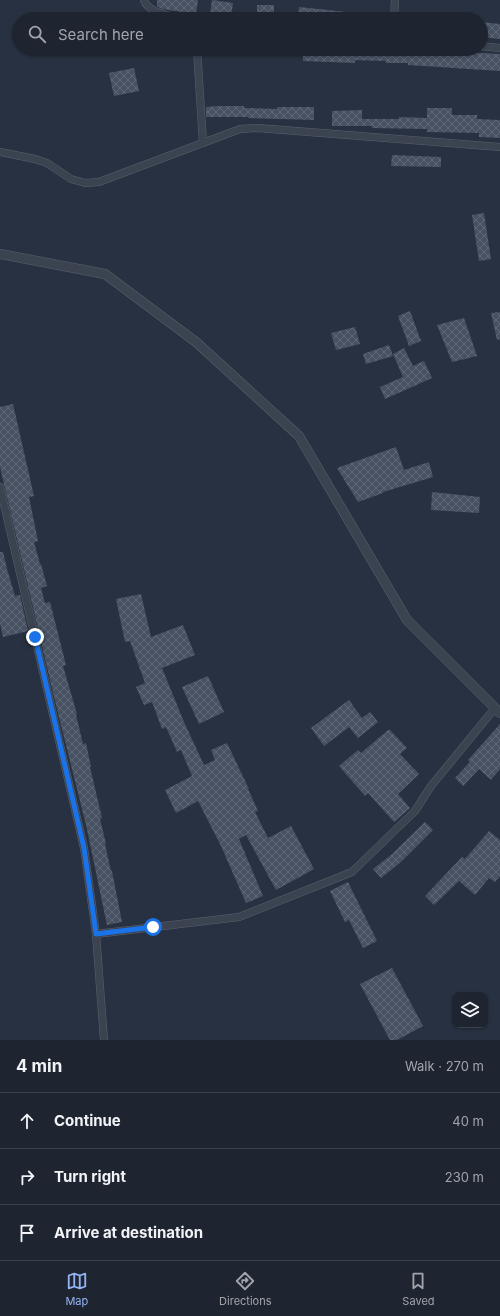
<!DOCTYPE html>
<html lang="en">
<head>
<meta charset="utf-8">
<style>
  :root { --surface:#1e2531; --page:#2b313d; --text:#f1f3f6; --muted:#a1a5ab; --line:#3c424d; --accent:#95b4f3 }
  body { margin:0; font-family:Inter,sans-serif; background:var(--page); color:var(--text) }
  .controls { position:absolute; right:12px; bottom:12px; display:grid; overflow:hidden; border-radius:8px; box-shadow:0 1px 3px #0004 }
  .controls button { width:36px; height:36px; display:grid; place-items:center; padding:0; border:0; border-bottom:1px solid var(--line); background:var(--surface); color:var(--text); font:20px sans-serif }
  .stop { position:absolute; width:12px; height:12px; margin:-9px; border:3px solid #1a73e8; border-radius:50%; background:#fff }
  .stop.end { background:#1a73e8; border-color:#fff; box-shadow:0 1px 4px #0008 }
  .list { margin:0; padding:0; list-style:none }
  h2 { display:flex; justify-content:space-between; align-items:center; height:52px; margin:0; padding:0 16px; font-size:17px }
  h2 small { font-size:13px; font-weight:400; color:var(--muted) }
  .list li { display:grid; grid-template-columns:26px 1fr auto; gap:12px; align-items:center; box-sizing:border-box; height:56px; padding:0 16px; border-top:1px solid var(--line) }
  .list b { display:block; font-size:15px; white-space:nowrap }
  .list em { font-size:13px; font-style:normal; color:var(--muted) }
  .icon { flex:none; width:22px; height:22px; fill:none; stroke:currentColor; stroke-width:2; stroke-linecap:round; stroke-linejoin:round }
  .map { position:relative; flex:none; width:500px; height:1040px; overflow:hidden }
  .search { position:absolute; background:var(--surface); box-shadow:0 1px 3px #0004; left:12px; right:12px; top:12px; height:44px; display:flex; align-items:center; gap:10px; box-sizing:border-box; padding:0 14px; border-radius:22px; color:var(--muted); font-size:15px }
  .sheet { height:220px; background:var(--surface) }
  nav { display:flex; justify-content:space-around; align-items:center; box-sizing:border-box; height:56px; border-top:1px solid var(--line); background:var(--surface); font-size:11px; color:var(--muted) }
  nav a { display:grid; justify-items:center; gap:2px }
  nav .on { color:var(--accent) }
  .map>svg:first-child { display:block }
  .building { fill:url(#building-cross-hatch) }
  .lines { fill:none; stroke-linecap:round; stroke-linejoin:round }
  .minor-casing { stroke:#59616e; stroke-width:8 }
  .tertiary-casing { stroke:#59616e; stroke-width:10 }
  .minor { stroke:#3c4350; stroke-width:7 }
  .tertiary { stroke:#3c4350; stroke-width:9 }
  .route { stroke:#1a73e8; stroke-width:5 }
</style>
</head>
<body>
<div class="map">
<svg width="500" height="1040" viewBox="0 0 500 1040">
  <defs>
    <pattern id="building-cross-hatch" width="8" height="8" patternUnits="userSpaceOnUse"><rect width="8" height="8" fill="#475162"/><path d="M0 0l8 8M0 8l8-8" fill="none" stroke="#5f6877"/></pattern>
  </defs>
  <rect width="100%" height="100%" fill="#283141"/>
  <g class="building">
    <polygon points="157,0 198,0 196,14 162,9 157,6"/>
    <polygon points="212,0 233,3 231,17 210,14"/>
    <rect x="257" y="5" width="17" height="14"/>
    <polygon points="299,7 366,14 366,19 298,19"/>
    <polygon points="481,22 500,24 500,39 481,37"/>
    <polygon points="303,49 434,49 460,50 460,52 500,54 500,71 408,65 408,63 386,63 386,61 355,60 355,63 303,61"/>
    <polygon points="134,68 139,91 114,96 109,73"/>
    <polygon points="220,106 244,106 244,108 277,109 277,107 314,107 314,120 248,118 248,117 206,117 206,107"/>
    <polygon points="427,108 452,108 452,115 477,115 477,119 500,120 500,138 479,137 479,133 427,132 427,129 372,128 372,126 332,126 332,111 362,110 362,119 399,119 399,117 427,118"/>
    <polygon points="392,155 441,157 441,167 391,166"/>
    <polygon points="484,213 491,259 479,261 472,215"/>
    <polygon points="410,311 421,341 409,346 398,316"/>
    <polygon points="500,312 500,339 497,340 491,313"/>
    <polygon points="464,318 477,356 452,362 437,325"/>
    <polygon points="355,327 360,344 336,350 331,333"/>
    <polygon points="389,345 393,356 366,364 363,354"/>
    <polygon points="404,348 413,366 424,361 432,378 385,399 380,387 403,377 393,354"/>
    <polygon points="13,404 34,496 29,497 38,541 34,542 40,564 41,564 47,586 41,588 45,603 50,602 66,665 63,666 77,714 76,715 83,744 86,743 91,767 90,767 102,818 100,819 106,844 105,844 111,871 112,871 122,922 107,925 86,825 54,697 0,467 0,407"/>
    <polygon points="396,447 404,470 429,462 433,477 383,492 383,493 358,502 337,468"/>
    <polygon points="432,492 480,497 479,513 431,510"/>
    <polygon points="0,552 3,552 7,569 15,596 20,595 28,631 3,637 0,623"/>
    <polygon points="141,594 151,637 183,625 195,655 162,668 184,722 204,765 215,760 211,750 227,743 249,789 248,789 258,811 255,812 268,838 291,826 314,869 276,890 246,835 239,839 263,896 246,903 221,846 198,801 176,813 165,790 192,776 181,750 177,752 166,727 162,729 152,702 144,705 136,687 145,683 130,641 125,642 116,599"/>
    <polygon points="208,676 224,712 199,724 182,687"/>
    <polygon points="349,700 362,718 370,712 378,722 358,738 349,727 324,746 311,728"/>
    <polygon points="500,724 500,769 491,780 479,769 463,786 455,778 470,762 468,760"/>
    <polygon points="388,730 390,730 407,748 400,754 419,774 398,794 410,808 394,822 368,793 365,796 339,766 358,750 361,753"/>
    <polygon points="425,822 433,830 401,862 381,878 373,869 391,855"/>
    <polygon points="489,831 500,840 500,876 495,882 489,878 475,895 459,881 434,905 425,896 462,857 465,859"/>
    <polygon points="348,882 377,941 363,948 349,920 345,922 330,891"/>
    <polygon points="392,968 423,1026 397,1040 390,1040 360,984"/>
  </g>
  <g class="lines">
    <defs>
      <g id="minor">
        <path d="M144,0c4,13 27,16 39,19"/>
        <polyline points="394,19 395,0"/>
        <polyline points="481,46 500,48"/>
        <polyline points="197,49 203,143"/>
        <polyline points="0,152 35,159 47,163 71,179 85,183 99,182 240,129 258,128 500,147"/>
        <polyline points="0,487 84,848 96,934 104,1040"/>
        <polyline points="96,934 239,917 352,872 415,811 431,786 495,708"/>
      </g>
      <polyline id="tertiary" points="0,254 105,274 196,342 299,436 407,620 500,713"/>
    </defs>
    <use href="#minor" class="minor-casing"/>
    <use href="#tertiary" class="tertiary-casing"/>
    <use href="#minor" class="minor"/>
    <use href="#tertiary" class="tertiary"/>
  </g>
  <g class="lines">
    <polyline class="route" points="35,637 84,848 96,934 153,927"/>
  </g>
</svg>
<div class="controls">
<button><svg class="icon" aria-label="layers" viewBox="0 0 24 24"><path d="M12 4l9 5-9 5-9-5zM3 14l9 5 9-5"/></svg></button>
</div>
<div class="stop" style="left:153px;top:927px"></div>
<div class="stop end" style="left:35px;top:637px"></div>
<div class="search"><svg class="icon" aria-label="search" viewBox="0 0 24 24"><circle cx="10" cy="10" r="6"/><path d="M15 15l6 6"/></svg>Search here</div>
</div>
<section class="sheet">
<h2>4 min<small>Walk · 270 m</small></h2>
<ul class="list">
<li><svg class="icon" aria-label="ahead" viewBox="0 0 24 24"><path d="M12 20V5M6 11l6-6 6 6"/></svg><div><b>Continue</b></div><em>40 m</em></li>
<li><svg class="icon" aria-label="right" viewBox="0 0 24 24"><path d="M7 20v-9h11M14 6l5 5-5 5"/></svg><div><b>Turn right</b></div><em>230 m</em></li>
<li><svg class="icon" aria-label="arrive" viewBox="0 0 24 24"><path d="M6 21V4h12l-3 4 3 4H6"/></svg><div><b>Arrive at destination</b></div></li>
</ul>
</section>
<nav>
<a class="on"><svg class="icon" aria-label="map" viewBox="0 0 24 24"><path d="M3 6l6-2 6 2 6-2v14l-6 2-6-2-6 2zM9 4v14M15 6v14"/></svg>Map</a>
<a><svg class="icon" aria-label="directions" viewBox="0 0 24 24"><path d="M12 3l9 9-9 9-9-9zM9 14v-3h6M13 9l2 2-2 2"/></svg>Directions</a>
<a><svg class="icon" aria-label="saved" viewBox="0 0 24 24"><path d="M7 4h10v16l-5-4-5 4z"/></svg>Saved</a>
</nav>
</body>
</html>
